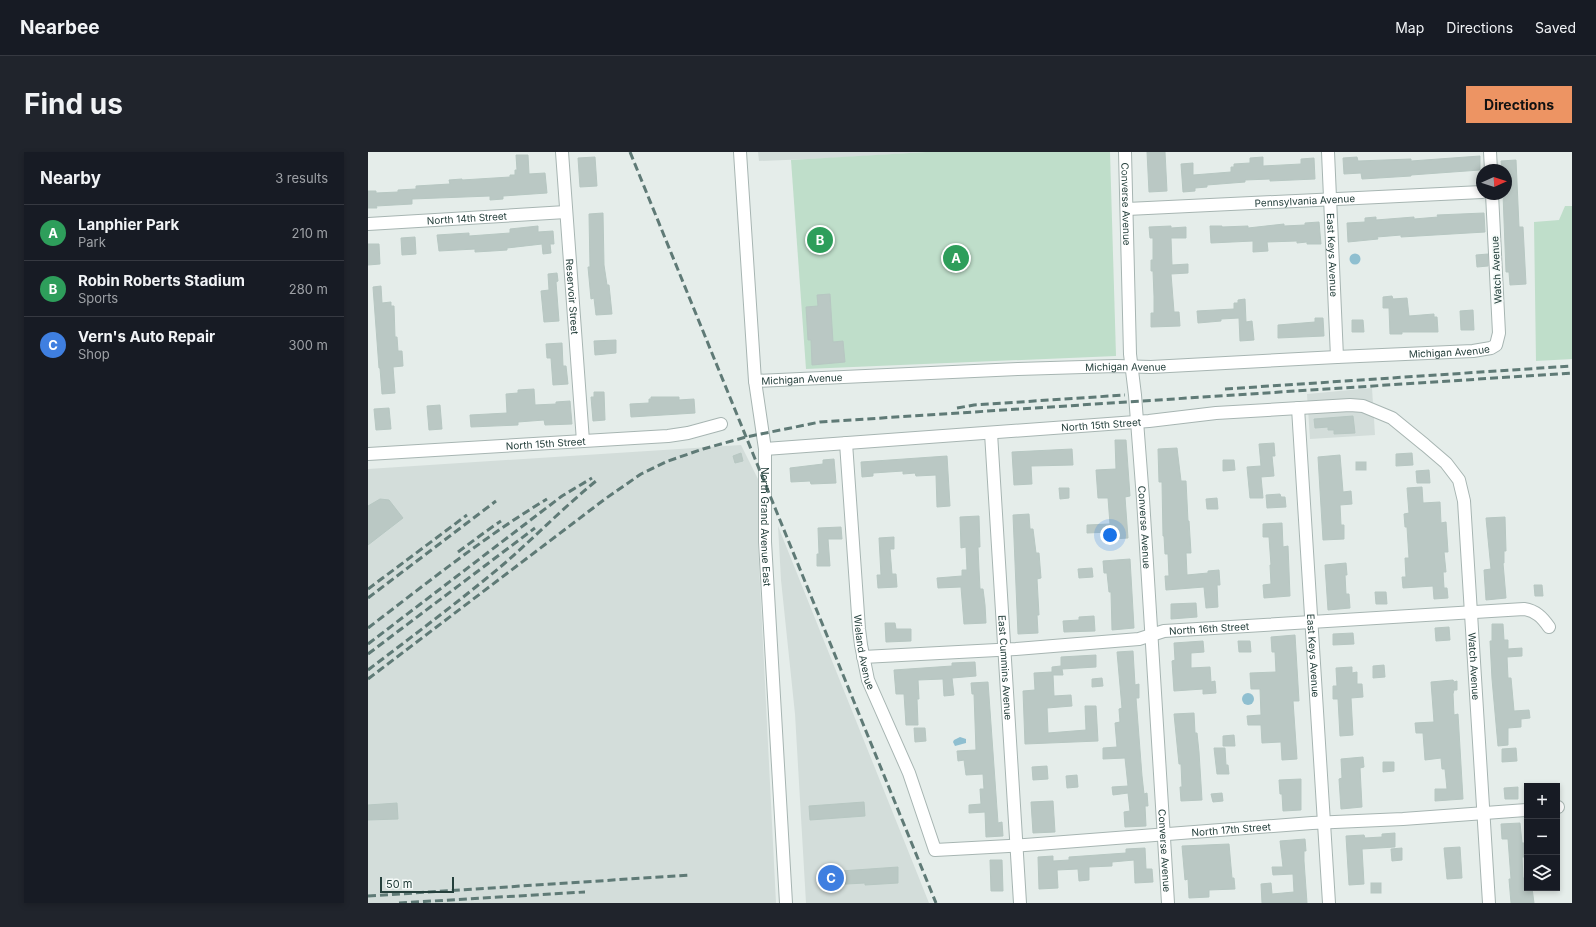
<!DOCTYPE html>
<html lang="en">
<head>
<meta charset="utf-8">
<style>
  :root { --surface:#171b24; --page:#20242c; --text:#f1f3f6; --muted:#9ea1a6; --line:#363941; --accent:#ed9463 }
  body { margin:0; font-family:Inter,sans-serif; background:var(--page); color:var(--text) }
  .controls { position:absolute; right:12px; bottom:12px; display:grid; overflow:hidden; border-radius:0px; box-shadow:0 2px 6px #0003 }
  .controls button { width:36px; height:36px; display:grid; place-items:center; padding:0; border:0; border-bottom:1px solid var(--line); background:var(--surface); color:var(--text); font:20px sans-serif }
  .compass { position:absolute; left:1108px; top:12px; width:36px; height:36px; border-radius:50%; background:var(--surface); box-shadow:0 2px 6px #0003; rotate:87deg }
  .scale { position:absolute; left:12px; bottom:10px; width:74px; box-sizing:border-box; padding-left:4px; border:2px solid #243f3b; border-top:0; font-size:11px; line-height:14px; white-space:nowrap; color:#243f3b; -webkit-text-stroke:3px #f5faf8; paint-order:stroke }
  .you { position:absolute; left:742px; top:383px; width:14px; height:14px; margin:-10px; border:3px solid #fff; border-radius:50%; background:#1a73e8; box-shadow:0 0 0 6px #1a73e833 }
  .badge { display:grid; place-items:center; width:26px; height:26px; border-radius:50%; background:var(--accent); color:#fff; font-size:13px; font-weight:700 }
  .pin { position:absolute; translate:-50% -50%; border:2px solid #fff; box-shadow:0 1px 4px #0006 }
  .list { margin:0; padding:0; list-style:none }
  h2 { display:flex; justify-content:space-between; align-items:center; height:52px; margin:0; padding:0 16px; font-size:17px }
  h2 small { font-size:13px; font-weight:400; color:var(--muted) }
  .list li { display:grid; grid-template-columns:26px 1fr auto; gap:12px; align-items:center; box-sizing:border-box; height:56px; padding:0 16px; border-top:1px solid var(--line) }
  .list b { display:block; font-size:15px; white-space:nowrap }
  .list p { margin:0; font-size:13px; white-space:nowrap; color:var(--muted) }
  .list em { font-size:13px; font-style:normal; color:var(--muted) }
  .icon { flex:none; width:22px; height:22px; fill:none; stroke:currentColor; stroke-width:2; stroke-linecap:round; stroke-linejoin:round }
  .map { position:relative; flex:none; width:1204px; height:751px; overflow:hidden; border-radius:0px }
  header { display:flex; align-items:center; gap:24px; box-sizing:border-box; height:56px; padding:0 20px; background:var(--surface); border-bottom:1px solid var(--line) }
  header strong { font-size:19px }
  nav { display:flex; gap:22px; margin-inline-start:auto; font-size:14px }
  .intro { display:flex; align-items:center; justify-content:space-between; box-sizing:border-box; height:96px; padding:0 24px }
  h1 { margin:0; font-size:28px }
  .button { padding:10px 18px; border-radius:0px; background:var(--accent); color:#111; font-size:14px; font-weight:700 }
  main { display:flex; gap:24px; padding:0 24px }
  aside { flex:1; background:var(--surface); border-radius:0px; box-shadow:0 2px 6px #0003 }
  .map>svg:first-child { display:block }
  .built { fill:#d3ddda }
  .green { fill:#bfdeca }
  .water { fill:#8fbfd0 }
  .building { fill:#bac8c4; stroke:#b7c7c2 }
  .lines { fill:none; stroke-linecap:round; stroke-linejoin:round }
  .minor-casing { stroke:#a7b5b2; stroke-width:14 }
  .minor { stroke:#fff; stroke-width:12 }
  .rail { stroke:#5f7a76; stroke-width:3; stroke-dasharray:8 4; stroke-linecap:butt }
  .labels { text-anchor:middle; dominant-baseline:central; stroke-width:3.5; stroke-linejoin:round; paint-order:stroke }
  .street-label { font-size:10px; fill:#243f3b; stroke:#f5faf8 }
</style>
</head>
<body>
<header>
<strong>Nearbee</strong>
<nav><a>Map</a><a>Directions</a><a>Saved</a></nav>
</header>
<div class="intro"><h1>Find us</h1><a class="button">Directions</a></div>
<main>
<aside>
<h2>Nearby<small>3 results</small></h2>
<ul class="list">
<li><span class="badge" style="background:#2e9e5b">A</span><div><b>Lanphier Park</b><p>Park</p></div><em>210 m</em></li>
<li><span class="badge" style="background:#2e9e5b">B</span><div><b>Robin Roberts Stadium</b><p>Sports</p></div><em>280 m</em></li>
<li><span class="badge" style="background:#3f7fe0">C</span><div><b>Vern's Auto Repair</b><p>Shop</p></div><em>300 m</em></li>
</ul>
</aside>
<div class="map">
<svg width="1204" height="751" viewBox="0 0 1204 751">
  <rect width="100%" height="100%" fill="#e5edea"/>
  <g class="built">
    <polygon points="390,0 558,0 464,6 391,9"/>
    <polygon points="1004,236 1007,283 942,287 939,242"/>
    <polygon points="373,293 392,331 390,392 408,751 0,751 0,317"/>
    <polygon points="410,374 561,751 438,751 427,562 413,428"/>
  </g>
  <g class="green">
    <polygon points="558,0 742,0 748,204 438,217 423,8"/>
    <polygon points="1197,54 1204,54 1204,207 1168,209 1166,70 1191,68"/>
  </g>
  <g class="water">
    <circle cx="987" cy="107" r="5.5"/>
    <circle cx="880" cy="547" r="6"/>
    <polygon points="592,585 598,587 598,591 587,594 585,590 586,588"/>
  </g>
  <g class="building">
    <polygon points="779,0 797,0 799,39 781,40"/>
    <polygon points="148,3 160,3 161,22 177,21 179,41 135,44 135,47 122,48 122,44 44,47 44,52 8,54 9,56 0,56 0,39 8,39 8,41 30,40 30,38 48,37 48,34 82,32 81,28 94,27 94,28 142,25 142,23 147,23 147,18 149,18"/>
    <polygon points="1112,4 1112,18 1043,23 1043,24 994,27 993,21 976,22 975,6 989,5 990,9 1043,7 1043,9"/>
    <polygon points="227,5 229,34 212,35 210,6"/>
    <polygon points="895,5 895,14 933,12 933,7 946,6 947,27 902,29 902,27 877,28 877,30 839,33 839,35 827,36 827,39 815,40 813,12 825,11 825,23 863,20 863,15 866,15 866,12 882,11 882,6"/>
    <polygon points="1148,8 1151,75 1155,75 1158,132 1142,133 1141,120 1138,120 1135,42 1138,42 1138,18 1134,18 1133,9"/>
    <polygon points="235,61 236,113 239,133 241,133 244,162 228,163 226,146 223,147 220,115 222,115 221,62"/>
    <polygon points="1116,61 1117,80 1033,85 1033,83 1009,85 1010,87 980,90 979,71 997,70 997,66 1008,65 1008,68 1046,65 1046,67 1070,65 1069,63"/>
    <polygon points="951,70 953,92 939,92 939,90 929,91 929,89 899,90 900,99 885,100 885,89 843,91 842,74 854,74 854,75 880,74 880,76 916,72 916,74 937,73 937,71"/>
    <polygon points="170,74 170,80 185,79 186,92 182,92 183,101 175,102 174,92 139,96 139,98 124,99 107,100 107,97 71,99 69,83 101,81 101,84 142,81 142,77"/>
    <polygon points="803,74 803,76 818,75 818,86 803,86 804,113 820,112 820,121 803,122 806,160 811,160 812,174 783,175 783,161 786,161 786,144 785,119 783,119 783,108 785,108 785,86 782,86 781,75"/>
    <polygon points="47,85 48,102 34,103 33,86"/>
    <polygon points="0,92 11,92 12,112 0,113"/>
    <polygon points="1120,102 1120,114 1109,115 1108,103"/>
    <polygon points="189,121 190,129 188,130 191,169 176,170 173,139 181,138 180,122"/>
    <polygon points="13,134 14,151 23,150 23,154 26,154 27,185 29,185 30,199 34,199 35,214 25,215 27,241 14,242 12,216 11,216 5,135"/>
    <polygon points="462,142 465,190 475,189 477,210 444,213 443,188 440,188 438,155 450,154 449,143"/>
    <polygon points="1024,144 1025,147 1039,146 1041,164 1066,162 1066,165 1069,165 1070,180 1034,180 1034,182 1022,182 1021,156 1015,156 1015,145"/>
    <polygon points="877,147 878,170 884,169 886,188 872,189 871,166 853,167 853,169 830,171 829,159 866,157 866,151 870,151 870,148"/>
    <polygon points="1105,158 1106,178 1093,178 1092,159"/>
    <polygon points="947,166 955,166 956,184 910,186 910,173 947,170"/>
    <polygon points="984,168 995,168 996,180 984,180"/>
    <polygon points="248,188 248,201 227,203 226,189"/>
    <polygon points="194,191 195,214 198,214 200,232 185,233 183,206 179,206 178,192"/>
    <polygon points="166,237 167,253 188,252 188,250 202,249 204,272 177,273 176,268 150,270 150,273 103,275 102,263 139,261 138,242 150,241 150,238"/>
    <polygon points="226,240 236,240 237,268 225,269 223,245 226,245"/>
    <polygon points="283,245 311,245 311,248 326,247 327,261 263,265 262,252 281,251 281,247 283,247"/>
    <polygon points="72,253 74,277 61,278 59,254"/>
    <polygon points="21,256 23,277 8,278 6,257"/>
    <polygon points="985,264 987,281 966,282 966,278 960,278 960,275 947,276 946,267"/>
    <polygon points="747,288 758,288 762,344 757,345 760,386 743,387 742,380 719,381 719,373 742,372 740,346 730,346 728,318 748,317"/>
    <polygon points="906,291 907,304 904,304 906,324 893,325 895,346 882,346 879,315 893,314 891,292"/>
    <polygon points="809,296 813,329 818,329 820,369 821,369 823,401 818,401 819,423 840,421 840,419 851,418 852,433 849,433 850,455 838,456 836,435 798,438 797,424 801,424 800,402 797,402 796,384 795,384 794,330 791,330 790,297"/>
    <polygon points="704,297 705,313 663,314 664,332 646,333 644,300"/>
    <polygon points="373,301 375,309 367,311 365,304"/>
    <polygon points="1044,301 1045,313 1028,314 1028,302"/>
    <polygon points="972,303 975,340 983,339 984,352 972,353 973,373 976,373 976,387 955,388 950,305"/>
    <polygon points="579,304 582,354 569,355 568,323 548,324 547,321 535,322 535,319 505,321 505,324 494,325 493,310"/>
    <polygon points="466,307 468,331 443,332 442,329 423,330 422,316 455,312 455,308"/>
    <polygon points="855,308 866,308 867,318 855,319"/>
    <rect x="988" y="310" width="10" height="8"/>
    <polygon points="1061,318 1062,331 1049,331 1048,319"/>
    <polygon points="1054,335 1055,351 1072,350 1073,371 1078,370 1080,400 1076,400 1078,420 1075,420 1076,436 1079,436 1080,446 1066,447 1065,434 1035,436 1034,425 1038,425 1037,406 1041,406 1039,375 1037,375 1036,362 1041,361 1039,336"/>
    <polygon points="691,336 701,336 701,346 692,347"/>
    <polygon points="912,342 913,345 917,345 918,355 899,356 898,343"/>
    <polygon points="849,346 850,357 839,357 838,347"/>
    <polygon points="12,347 21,348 35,366 0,393 0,354"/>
    <polygon points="661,362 662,377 665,377 668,401 671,401 673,426 669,427 671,463 669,463 670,481 650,482 645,363"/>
    <polygon points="611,364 612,395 610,395 611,418 612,437 615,437 617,453 618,471 596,472 593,435 570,436 569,426 594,424 594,418 599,418 598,395 593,396 592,365"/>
    <polygon points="1137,365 1138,399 1136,399 1136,411 1135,411 1138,446 1118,448 1116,418 1123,417 1118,366"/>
    <polygon points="914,371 915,395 920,394 922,444 896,446 895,433 903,432 902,413 903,413 901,385 895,385 895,372"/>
    <polygon points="473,375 474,387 460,387 462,414 449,414 449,402 451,402 450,376"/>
    <polygon points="526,385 526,397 522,397 524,422 528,422 529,435 510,436 509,423 513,423 511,386"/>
    <polygon points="762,407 766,476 744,478 743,440 741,440 739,421 736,421 735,409"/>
    <polygon points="978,411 979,423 977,423 978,442 981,442 982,456 960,458 957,413"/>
    <polygon points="724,416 725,425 711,426 710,417"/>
    <polygon points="1166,433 1174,433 1175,444 1167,444"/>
    <polygon points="1007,440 1018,440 1019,452 1008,452"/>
    <polygon points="828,451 829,465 803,467 803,452"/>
    <polygon points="726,464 727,479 696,480 695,469 711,468 711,465"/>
    <polygon points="517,471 527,471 528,477 543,477 543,489 518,490"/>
    <polygon points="1124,472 1135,472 1136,488 1140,488 1140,497 1154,496 1154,504 1139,505 1140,526 1143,526 1146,559 1161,558 1162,566 1153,567 1153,575 1140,576 1140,593 1130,594 1124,527 1122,489 1124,489"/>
    <polygon points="1081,475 1082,488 1068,489 1067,476"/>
    <polygon points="985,481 986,492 965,493 965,482"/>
    <polygon points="927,483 931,549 925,549 929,607 914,608 913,590 894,591 893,573 880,573 879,564 893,563 892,537 883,537 882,521 908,520 907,500 904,500 903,485"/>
    <polygon points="835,489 836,500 823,501 823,516 842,515 843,530 847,529 848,541 835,542 835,537 806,539 804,509 807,508 806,491"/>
    <polygon points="870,489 882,489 883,500 871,500"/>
    <polygon points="765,499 767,533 771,532 771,546 768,546 774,624 776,642 779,641 780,654 777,654 778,674 757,675 756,660 762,659 760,641 745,643 744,635 760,634 757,606 735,607 735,596 749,595 747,571 752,570 751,557 754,556 749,500"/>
    <polygon points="728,503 728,515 694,517 695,523 685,523 686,544 703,543 704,554 679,556 680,581 718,578 717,554 728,554 730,589 657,592 655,539 667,538 666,521 684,520 684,515 693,514 693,505"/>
    <polygon points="607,510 608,524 584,526 586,543 576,544 575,527 550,528 551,547 549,547 550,573 538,573 536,542 528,542 526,518 584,514 584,511"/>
    <polygon points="1016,513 1017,525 1005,526 1005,514"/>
    <polygon points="984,515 984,521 989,520 989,532 994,532 995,545 983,546 985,583 972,584 970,547 965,547 965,534 969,534 968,516"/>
    <polygon points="734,526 735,534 724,535 724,527"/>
    <polygon points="1085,528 1086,530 1089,529 1089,538 1086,538 1085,542 1086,563 1090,562 1095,647 1067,649 1067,637 1079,637 1077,617 1074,617 1073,606 1057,608 1055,581 1048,581 1047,571 1066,570 1063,530"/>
    <polygon points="620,530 630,671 634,670 635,684 618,685 617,660 601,661 601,653 613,652 612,637 616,637 615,622 598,623 596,608 590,609 589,599 608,598 606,542 604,542 603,531"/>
    <polygon points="826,561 827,581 829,581 831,600 834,648 813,649 812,635 814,635 813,612 811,612 806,562"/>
    <polygon points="546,576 557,576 558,589 547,590"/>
    <polygon points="866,583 867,594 855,594 855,584"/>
    <polygon points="846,596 857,596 858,613 860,613 861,622 849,622"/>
    <polygon points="1148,596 1149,609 1134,610 1134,597"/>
    <polygon points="995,605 996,615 992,616 994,655 973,657 971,627 974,626 973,607"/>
    <polygon points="1015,610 1026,610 1026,619 1015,620"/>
    <polygon points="679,614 680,627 665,628 664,615"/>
    <polygon points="709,623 710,635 699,636 698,624"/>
    <polygon points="933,627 933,658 915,659 914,642 912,642 911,628"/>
    <polygon points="1150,635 1150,647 1137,647 1136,636"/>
    <polygon points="854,641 855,649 845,650 843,642"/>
    <polygon points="685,649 687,680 665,681 663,650"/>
    <polygon points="496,650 497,664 442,668 441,654"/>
    <polygon points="29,651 30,667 0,668 0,653"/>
    <polygon points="1152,671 1154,691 1159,691 1159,705 1154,705 1155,726 1159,726 1159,736 1164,736 1166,751 1143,751 1141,727 1143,727 1140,687 1134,687 1133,672"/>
    <polygon points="1027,681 1027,695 994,697 996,732 981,733 978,684 996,683 997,686 1014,685 1014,682"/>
    <polygon points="937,687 938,699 936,699 936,709 939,751 894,751 893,732 903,731 904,742 926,740 925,722 905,723 904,715 915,715 912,689"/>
    <polygon points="861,692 864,726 866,726 867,737 841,738 841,745 821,746 820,727 817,728 814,694"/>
    <polygon points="1092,695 1094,726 1079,727 1076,696"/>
    <polygon points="777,696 778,717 784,717 785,730 767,731 766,708 744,710 744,714 721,715 721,728 711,729 710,717 689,718 690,736 671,737 670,705 685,704 685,709 701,708 701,705 758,701 758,697"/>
    <polygon points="1034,696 1034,708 1024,709 1023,697"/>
    <polygon points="622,708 634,708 635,739 623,739"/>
    <polygon points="530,715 530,731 497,733 497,731 460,733 459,720"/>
    <rect x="1003" y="731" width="10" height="10"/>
  </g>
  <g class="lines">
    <defs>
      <g id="minor">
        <path id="s1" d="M194,0l21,289"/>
        <path id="s2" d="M372,0l15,229 10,68v93l21,361"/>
        <path id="s3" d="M757,0l5,202 5,41 8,104 25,404"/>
        <path id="s4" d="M960,0l9,205"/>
        <polyline points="1122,0 1123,18"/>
        <path id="s5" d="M759,57l355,-17"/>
        <path id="s6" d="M0,72l198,-12"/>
        <path id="s7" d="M387,229l263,-12 98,-3 35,1 186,-10 136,-6 18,-3 5,-3 3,-12 -7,-139"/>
        <path id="s8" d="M930,256l31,495"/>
        <path id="s9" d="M623,281l29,470"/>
        <path id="s10" d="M478,291l13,186 2,16 7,35 41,93 26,77 90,-5 287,-22 91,-4 124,-9"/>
        <path id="s11" d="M397,297l384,-28 67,-8 134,-8 13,1 29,12 33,27 21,18 13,17 5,21 25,402"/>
        <path id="s12" d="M0,302l300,-18 20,-3 33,-9"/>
        <path id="s13" d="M495,505l153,-8 123,-10 25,-8 360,-22c12,2 18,8 25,18"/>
        <polyline points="1189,655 1190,655"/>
      </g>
    </defs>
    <use href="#minor" class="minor-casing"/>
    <use href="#minor" class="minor"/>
    <g class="rail">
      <polyline points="262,0 568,751"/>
      <polyline points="857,237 1204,214"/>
      <polyline points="589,256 606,253 757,243"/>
      <polyline points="90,400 117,380 133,369"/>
      <polyline points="0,437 99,363"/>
      <polyline points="0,446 128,349"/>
      <path d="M0,476c59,-45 116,-91 179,-129"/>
      <polyline points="0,492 194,344 224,326"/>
      <polyline points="0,502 167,376"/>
      <path d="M0,518c46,-35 93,-70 137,-107 31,-27 59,-56 91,-82"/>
      <polyline points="0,527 237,347 273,322 300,309 335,297 378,285 452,270 1204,221"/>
      <polyline points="0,744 322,723"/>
      <polyline points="31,751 217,740"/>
    </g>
  </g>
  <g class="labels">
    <g class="street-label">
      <text stroke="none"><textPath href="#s5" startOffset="178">Pennsylvania Avenue</textPath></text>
      <text stroke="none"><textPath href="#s3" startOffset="52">Converse Avenue</textPath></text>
      <text stroke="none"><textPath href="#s6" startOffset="99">North 14th Street</textPath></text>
      <text stroke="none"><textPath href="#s4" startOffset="103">East Keys Avenue</textPath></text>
      <text transform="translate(1128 118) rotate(-93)">Watch Avenue</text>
      <text stroke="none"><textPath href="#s1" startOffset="145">Reservoir Street</textPath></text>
      <text stroke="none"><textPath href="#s7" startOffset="695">Michigan Avenue</textPath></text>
      <text stroke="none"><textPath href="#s7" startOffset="371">Michigan Avenue</textPath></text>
      <text stroke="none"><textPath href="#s7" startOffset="47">Michigan Avenue</textPath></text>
      <text stroke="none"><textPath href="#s11" startOffset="337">North 15th Street</textPath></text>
      <text stroke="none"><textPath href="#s12" startOffset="178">North 15th Street</textPath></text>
      <text stroke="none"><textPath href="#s2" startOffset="376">North Grand Avenue East</textPath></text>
      <text stroke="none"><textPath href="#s3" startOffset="376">Converse Avenue</textPath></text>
      <text stroke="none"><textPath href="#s13" startOffset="348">North 16th Street</textPath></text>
      <text stroke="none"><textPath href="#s10" startOffset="210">Wieland Avenue</textPath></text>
      <text stroke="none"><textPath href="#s8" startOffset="248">East Keys Avenue</textPath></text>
      <text stroke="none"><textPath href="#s11" startOffset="910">Watch Avenue</textPath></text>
      <text stroke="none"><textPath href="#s9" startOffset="235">East Cummins Avenue</textPath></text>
      <text stroke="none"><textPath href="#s10" startOffset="718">North 17th Street</textPath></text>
      <text stroke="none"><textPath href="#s3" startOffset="700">Converse Avenue</textPath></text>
    </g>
  </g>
</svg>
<div class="controls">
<button>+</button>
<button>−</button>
<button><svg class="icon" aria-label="layers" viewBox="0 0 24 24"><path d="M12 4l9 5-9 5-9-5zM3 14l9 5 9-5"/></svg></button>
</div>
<svg class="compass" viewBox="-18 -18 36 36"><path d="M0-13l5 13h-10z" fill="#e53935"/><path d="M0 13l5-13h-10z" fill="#9ea1a6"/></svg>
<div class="scale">50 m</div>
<div class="you"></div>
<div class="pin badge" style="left:588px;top:106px;background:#2e9e5b">A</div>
<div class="pin badge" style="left:452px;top:88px;background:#2e9e5b">B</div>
<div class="pin badge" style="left:463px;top:726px;background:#3f7fe0">C</div>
</div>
</main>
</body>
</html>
